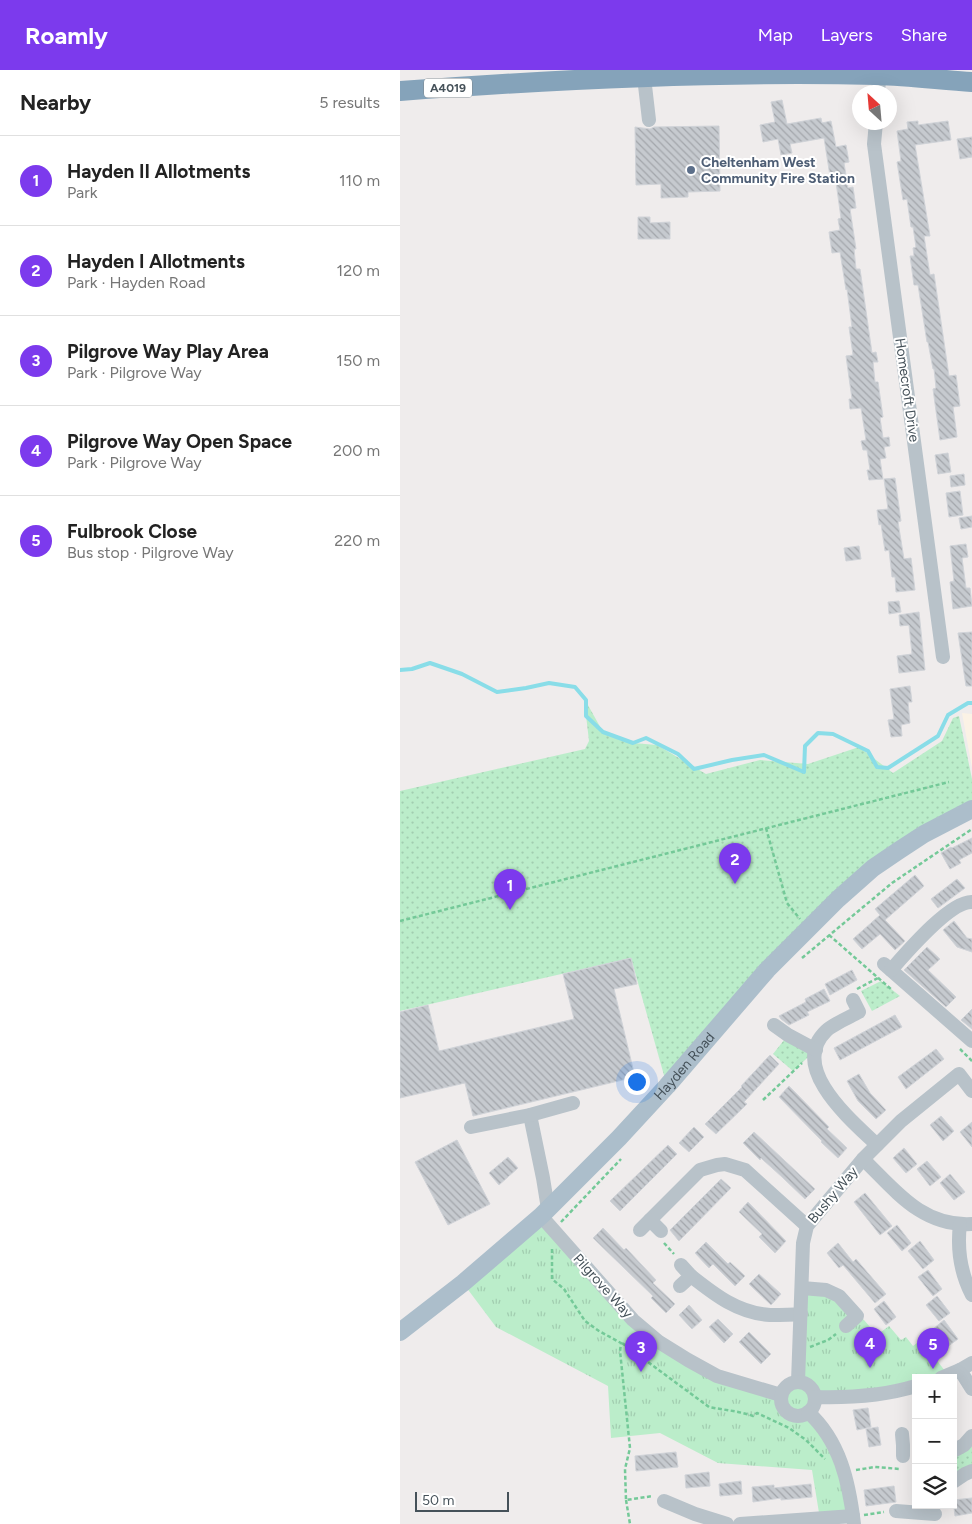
<!DOCTYPE html>
<html lang="en">
<head>
<meta charset="utf-8">
<style>
  :root { --surface:#fff; --page:#f2f2f2; --text:#222; --muted:#767676; --line:#e0e0e0; --accent:#7c3aed }
  body { margin:0; font-family:Figtree,sans-serif; background:var(--page); color:var(--text) }
  .controls { position:absolute; right:15px; bottom:15px; display:grid; overflow:hidden; border-radius:0px; box-shadow:0 5px 20px #0002 }
  .controls button { width:45px; height:45px; display:grid; place-items:center; padding:0; border:0; border-bottom:1px solid var(--line); background:var(--surface); color:var(--text); font:25px sans-serif }
  .compass { position:absolute; left:452px; top:15px; width:45px; height:45px; border-radius:50%; background:var(--surface); box-shadow:0 5px 20px #0002; rotate:334deg }
  .scale { position:absolute; left:15px; bottom:12px; width:94px; box-sizing:border-box; padding-left:5px; border:2px solid #455159; border-top:0; font-size:14px; line-height:18px; white-space:nowrap; color:#455159; -webkit-text-stroke:4px #fff; paint-order:stroke }
  .you { position:absolute; left:236px; top:1011px; width:18px; height:18px; margin:-12px; border:4px solid #fff; border-radius:50%; background:#1a73e8; box-shadow:0 0 0 8px #1a73e833 }
  .badge { display:grid; place-items:center; width:32px; height:32px; border-radius:50%; background:var(--accent); color:#fff; font-size:16px; font-weight:700 }
  .pin { position:absolute; translate:-50% -41px; filter:drop-shadow(0 1px 2px #0008) }
  .pin::after { content:''; position:absolute; top:26px; width:18px; height:15px; background:inherit; clip-path:polygon(0 0,100% 0,50% 100%) }
  .list { margin:0; padding:0; list-style:none }
  h2 { display:flex; justify-content:space-between; align-items:center; height:65px; margin:0; padding:0 20px; font-size:21px }
  h2 small { font-size:16px; font-weight:400; color:var(--muted) }
  .list li { display:grid; grid-template-columns:32px 1fr auto; gap:15px; align-items:center; box-sizing:border-box; height:90px; padding:0 20px; border-top:1px solid var(--line) }
  .list b { display:block; font-size:19px; white-space:nowrap }
  .list p { margin:0; font-size:16px; white-space:nowrap; color:var(--muted) }
  .list em { font-size:16px; font-style:normal; color:var(--muted) }
  .icon { flex:none; width:28px; height:28px; fill:none; stroke:currentColor; stroke-width:2; stroke-linecap:round; stroke-linejoin:round }
  .map { position:relative; flex:none; width:572px; height:1454px; overflow:hidden }
  header { display:flex; align-items:center; gap:30px; box-sizing:border-box; height:70px; padding:0 25px; background:var(--accent); color:#fff }
  header strong { font-size:24px }
  nav { display:flex; gap:28px; margin-inline-start:auto; font-size:18px }
  main { display:flex }
  aside { flex:1; background:var(--surface) }
  .map>svg:first-child { display:block }
  .commercial { fill:#fbf2e5 }
  .grass { fill:url(#grass-dots) }
  .park { fill:url(#park-tufts) }
  .lines { fill:none; stroke-linecap:round; stroke-linejoin:round }
  .stream { stroke:#89dde8; stroke-width:4 }
  .building { fill:url(#building-back-hatch); stroke:#d0d3d8 }
  .path { stroke:#74c998; stroke-width:2.5; stroke-dasharray:4 2.5; stroke-linecap:butt }
  .minor { stroke:#b8c2c9; stroke-width:14 }
  .major { stroke:#acbecb; stroke-width:18 }
  .highway { stroke:#85a3ba; stroke-width:20 }
  .service-dot { fill:#5c6f8a; stroke:#fff; stroke-width:2 }
  .labels { text-anchor:middle; dominant-baseline:central; stroke-width:4; stroke-linejoin:round; paint-order:stroke }
  .shield { fill:#fff; stroke:#7d858b; stroke-width:1 }
  .shield-label { font-size:12px; font-weight:bold; fill:#455159 }
  .service-label { font-size:14px; font-weight:bold; fill:#4e5e75; stroke:#fff; text-anchor:start }
  .street-label { font-size:14px; fill:#455159; stroke:#fff }
</style>
</head>
<body>
<header>
<strong>Roamly</strong>
<nav><a>Map</a><a>Layers</a><a>Share</a></nav>
</header>
<main>
<aside>
<h2>Nearby<small>5 results</small></h2>
<ul class="list">
<li><span class="badge">1</span><div><b>Hayden II Allotments</b><p>Park</p></div><em>110 m</em></li>
<li><span class="badge">2</span><div><b>Hayden I Allotments</b><p>Park · Hayden Road</p></div><em>120 m</em></li>
<li><span class="badge">3</span><div><b>Pilgrove Way Play Area</b><p>Park · Pilgrove Way</p></div><em>150 m</em></li>
<li><span class="badge">4</span><div><b>Pilgrove Way Open Space</b><p>Park · Pilgrove Way</p></div><em>200 m</em></li>
<li><span class="badge">5</span><div><b>Fulbrook Close</b><p>Bus stop · Pilgrove Way</p></div><em>220 m</em></li>
</ul>
</aside>
<div class="map">
<svg width="572" height="1454" viewBox="0 0 572 1454">
  <defs>
    <pattern id="grass-dots" width="8" height="8" patternUnits="userSpaceOnUse" patternTransform="scale(1.25)"><rect width="8" height="8" fill="#bbedca"/><path d="M2 2h.1M6 6h.1" fill="none" stroke="#a2cdb0" stroke-width="1.8" stroke-linecap="round"/></pattern>
    <pattern id="park-tufts" width="24" height="20" patternUnits="userSpaceOnUse" patternTransform="scale(1.25)"><rect width="24" height="20" fill="#bbedca"/><path d="M3 7l-1-3M5 7V3M7 7l1-3M15 17l-1-3M17 17v-4M19 17l1-3" fill="none" stroke="#a2cdb0"/></pattern>
    <pattern id="building-back-hatch" width="6" height="6" patternUnits="userSpaceOnUse" patternTransform="scale(1.25)"><rect width="6" height="6" fill="#c6cacf"/><path d="M-1 5l2 2M0 0l6 6M5-1l2 2" fill="none" stroke="#a3a6ab"/></pattern>
  </defs>
  <rect width="100%" height="100%" fill="#efecec"/>
  <polygon class="commercial" points="562,643 572,644 572,698"/>
  <g class="grass">
    <polygon points="184,628 203,662 233,673 257,675 306,704 360,690 408,694 459,677 493,703 542,671 553,648 559,646 572,709 572,739 473,798 267,1016 231,888 0,941 0,721 185,679 189,671"/>
    <polygon points="481,911 500,926 472,941 461,921"/>
    <polygon points="388,965 416,980 393,1001 373,984"/>
    <polygon points="564,1375 572,1377 572,1401 553,1412 553,1381"/>
  </g>
  <polygon class="park" points="141,1146 233,1250 288,1290 381,1324 385,1318 393,1313 402,1218 426,1220 464,1250 477,1265 489,1256 501,1270 506,1267 513,1276 517,1273 524,1283 529,1280 548,1305 541,1308 516,1308 516,1316 415,1327 414,1334 410,1340 420,1353 453,1446 420,1449 412,1400 318,1393 260,1363 211,1368 208,1316 96,1257 63,1213"/>
  <g class="lines">
    <polyline class="stream" points="0,600 12,599 30,593 62,604 97,622 126,618 149,613 175,617 186,630 186,646 203,662 233,673 246,668 278,684 294,699 332,690 364,685 404,702 405,676 418,663 433,664 468,681 477,697 488,698 538,666 548,645 568,633 572,633"/>
  </g>
  <g class="building">
    <polygon points="382,30 387,54 421,48 422,53 431,51 436,77 446,75 449,92 444,93 448,118 453,117 456,138 450,139 456,179 454,179 456,199 460,199 472,283 476,282 478,292 473,292 475,312 478,312 483,347 480,348 483,368 489,367 490,376 484,377 486,388 480,389 483,409 469,410 467,400 470,400 467,380 463,380 461,371 466,370 461,338 450,339 449,329 452,329 446,286 453,285 449,257 452,257 447,219 446,220 440,182 432,183 429,162 440,160 438,149 441,148 435,105 430,106 424,68 390,74 392,83 381,85 378,69 363,72 360,55 375,52 371,32"/>
    <polygon points="518,51 518,55 548,51 551,70 515,75 530,166 524,166 530,205 534,204 549,306 556,305 560,336 553,337 557,367 540,370 533,319 536,318 534,299 533,299 528,272 527,272 518,215 514,215 510,186 514,186 513,178 516,177 513,157 511,157 507,129 503,130 497,92 501,91 497,61 508,59 507,52"/>
    <polygon points="319,56 320,121 288,122 288,127 261,128 261,114 236,115 235,57 250,59 254,57"/>
    <polygon points="572,67 572,87 560,89 557,69"/>
    <polygon points="238,147 250,147 250,153 270,152 270,169 238,169"/>
    <polygon points="548,383 551,402 538,404 535,385"/>
    <polygon points="564,404 565,415 551,417 550,406"/>
    <polygon points="495,408 501,451 498,452 504,489 511,488 515,520 496,522 495,507 492,507 489,480 485,481 481,454 479,455 477,440 488,439 484,409"/>
    <polygon points="560,421 563,445 549,447 546,423"/>
    <polygon points="572,446 572,457 561,459 559,448"/>
    <polygon points="566,474 568,487 562,488 566,518 570,518 572,536 553,539 550,512 554,511 550,476"/>
    <polygon points="459,476 461,489 446,491 444,478"/>
    <polygon points="499,531 501,542 489,544 488,532"/>
    <polygon points="519,542 525,600 499,603 497,586 512,584 509,555 500,556 499,545"/>
    <polygon points="572,562 572,616 566,616 558,563"/>
    <polygon points="510,616 512,632 508,632 510,653 501,655 502,666 491,667 488,650 494,649 490,619"/>
    <polygon points="572,768 572,783 559,790 561,793 550,799 541,783 551,777 552,778"/>
    <polygon points="515,805 524,816 485,850 505,871 495,880 480,864 462,879 453,869 480,845 475,839"/>
    <polygon points="557,809 565,818 538,838 531,829"/>
    <polygon points="554,851 567,868 572,869 572,882 557,877 543,860"/>
    <polygon points="527,877 540,889 528,900 556,927 546,937 504,900"/>
    <polygon points="231,888 237,914 214,919 235,1007 73,1046 65,1013 0,1028 0,942 28,935 39,981 174,949 163,904"/>
    <polygon points="452,900 457,910 430,925 425,914"/>
    <polygon points="424,919 430,931 407,942 409,945 389,955 381,949 379,946 406,932 405,929"/>
    <polygon points="572,939 572,959 561,950"/>
    <polygon points="495,945 502,957 440,990 434,978"/>
    <polygon points="536,979 544,989 506,1019 498,1007"/>
    <polygon points="370,985 379,994 344,1032 347,1034 316,1064 305,1054 342,1017 341,1016"/>
    <polygon points="459,1004 470,1023 486,1040 476,1049 458,1031 447,1011"/>
    <polygon points="389,1016 429,1057 427,1059 447,1078 438,1088 421,1072 422,1071 379,1027"/>
    <polygon points="541,1046 554,1061 543,1071 530,1055"/>
    <polygon points="572,1052 572,1077 560,1062"/>
    <polygon points="294,1057 304,1067 289,1082 279,1073"/>
    <polygon points="354,1062 415,1119 405,1129 382,1107 361,1088 360,1090 343,1073"/>
    <polygon points="57,1070 90,1134 48,1155 15,1092"/>
    <polygon points="268,1075 277,1084 220,1141 210,1131"/>
    <polygon points="504,1078 517,1094 506,1103 493,1088"/>
    <polygon points="108,1087 118,1098 99,1115 89,1103"/>
    <polygon points="527,1091 541,1107 530,1116 517,1099"/>
    <polygon points="550,1104 565,1122 554,1130 540,1113"/>
    <polygon points="321,1109 331,1118 279,1171 270,1160"/>
    <polygon points="465,1123 492,1156 480,1165 454,1132"/>
    <polygon points="348,1132 386,1171 375,1183 359,1167 362,1164 339,1142"/>
    <polygon points="497,1155 511,1173 502,1181 487,1163"/>
    <polygon points="203,1158 224,1180 226,1178 240,1193 256,1210 253,1213 275,1234 266,1243 251,1228 253,1226 193,1168"/>
    <polygon points="520,1171 534,1190 523,1199 508,1181"/>
    <polygon points="306,1172 328,1194 330,1192 345,1206 335,1216 313,1194 309,1198 295,1183"/>
    <polygon points="438,1173 453,1192 456,1189 486,1224 475,1233 443,1195 439,1198 427,1183"/>
    <polygon points="528,1200 542,1219 533,1226 518,1207"/>
    <polygon points="359,1204 381,1224 371,1235 349,1214"/>
    <polygon points="537,1226 550,1243 539,1251 526,1235"/>
    <polygon points="484,1231 496,1247 486,1255 474,1239"/>
    <polygon points="289,1235 302,1250 292,1259 279,1245"/>
    <polygon points="318,1249 333,1264 324,1273 309,1257"/>
    <polygon points="544,1250 558,1269 547,1277 533,1259"/>
    <polygon points="349,1262 371,1284 361,1294 339,1272"/>
    <polygon points="468,1338 471,1357 457,1360 453,1340"/>
    <polygon points="478,1357 481,1375 469,1377 466,1359"/>
    <polygon points="276,1382 278,1397 236,1401 235,1386"/>
    <polygon points="309,1402 310,1416 286,1418 285,1405"/>
    <polygon points="341,1411 342,1424 320,1426 319,1414"/>
    <polygon points="411,1414 412,1427 381,1430 381,1428 353,1432 352,1417 374,1415 374,1418"/>
    <polygon points="494,1416 496,1432 466,1436 464,1420"/>
    <polygon points="572,1428 572,1443 555,1446 553,1430"/>
  </g>
  <g class="lines">
    <g class="path">
      <polyline points="366,758 387,833 400,849"/>
      <polyline points="0,851 549,712"/>
      <polyline points="429,865 492,920"/>
      <polyline points="402,888 492,813 572,759"/>
      <polyline points="457,919 478,908"/>
      <polyline points="560,979 572,991"/>
      <polyline points="363,1030 402,993"/>
      <polyline points="161,1152 221,1089"/>
      <polyline points="264,1173 274,1184"/>
      <polyline points="152,1179 152,1209 164,1219 185,1251 199,1261 221,1273 220,1281 230,1378 225,1399 226,1430 253,1426"/>
      <path d="M222,1273l87,64c15,3 30,4 44,9l4,-3 32,15 17,12 19,19"/>
      <polyline points="410,1277 428,1270 436,1264"/>
      <polyline points="456,1400 475,1397 500,1399"/>
      <polyline points="226,1430 230,1454"/>
      <polyline points="464,1445 484,1442"/>
    </g>
    <g class="minor">
      <polyline points="244,7 249,50"/>
      <polyline points="478,22 480,0"/>
      <polyline points="476,52 474,74 543,587"/>
      <polyline points="484,894 572,971"/>
      <path d="M491,900c15,-17 59,-69 81,-68"/>
      <path d="M453,930l6,12c-9,5 -26,12 -33,19 -38,37 26,90 51,114"/>
      <polyline points="374,955 388,965 416,980"/>
      <polyline points="130,1045 143,1108 148,1139"/>
      <polyline points="71,1057 130,1045 173,1033"/>
      <path d="M463,1089c33,32 59,68 109,65"/>
      <polyline points="141,1146 233,1250 259,1272 288,1290 317,1306 381,1325"/>
      <polyline points="250,1150 300,1100 317,1095 325,1094 345,1100 407,1156"/>
      <path d="M560,1154c-3,25 0,48 12,71"/>
      <polyline points="240,1160 250,1150 261,1161"/>
      <path d="M291,1206c24,19 47,37 79,39 10,0 20,0 31,-1"/>
      <polyline points="280,1216 291,1206 281,1195"/>
      <polyline points="402,1218 426,1220 439,1226 457,1246 446,1256"/>
      <polyline points="560,1300 572,1319"/>
      <polyline points="541,1308 560,1300 572,1293"/>
      <polyline points="398,1312 403,1173 407,1156 463,1089 501,1051 559,1004 572,1021"/>
      <circle cx="398" cy="1329" r="17"/>
      <path d="M415,1327c34,1 68,-1 101,-11"/>
      <path d="M408,1342c32,29 41,70 46,112"/>
      <polyline points="502,1364 503,1375 503,1386"/>
      <polyline points="553,1381 564,1375 572,1366"/>
      <polyline points="553,1412 565,1404 572,1401"/>
      <polyline points="264,1431 295,1444 327,1454"/>
      <polyline points="496,1441 535,1444"/>
      <polyline points="340,1454 453,1446"/>
    </g>
    <path class="major" id="s1" d="M0,1262l63,-49 78,-67 78,-78 48,-52 100,-116 71,-71 35,-31 25,-17 26,-17 48,-25"/>
    <path class="highway" d="M0,21c159,-12 318,-20 477,-16 32,1 64,5 95,7"/>
  </g>
  <circle class="service-dot" cx="291" cy="100" r="5"/>
  <g class="labels">
    <rect class="shield" x="24" y="8.5" width="48" height="19" rx="4"/>
    <g class="shield-label">
      <text x="48" y="18">A4019</text>
    </g>
    <g class="service-label">
      <text x="301" y="92">Cheltenham West<tspan x="301" dy="16">Community Fire Station</tspan></text>
    </g>
    <g class="street-label">
      <text transform="translate(507 320) rotate(82)">Homecroft Drive</text>
      <text stroke="none"><textPath href="#s1" startOffset="390">Hayden Road</textPath></text>
      <text transform="translate(433 1125) rotate(-50)">Bushy Way</text>
      <text transform="translate(203 1216) rotate(48)">Pilgrove Way</text>
    </g>
  </g>
</svg>
<div class="controls">
<button>+</button>
<button>−</button>
<button><svg class="icon" aria-label="layers" viewBox="0 0 24 24"><path d="M12 4l9 5-9 5-9-5zM3 14l9 5 9-5"/></svg></button>
</div>
<svg class="compass" viewBox="-18 -18 36 36"><path d="M0-13l5 13h-10z" fill="#e53935"/><path d="M0 13l5-13h-10z" fill="#767676"/></svg>
<div class="scale">50 m</div>
<div class="you"></div>
<div class="pin badge" style="left:110px;top:840px">1</div>
<div class="pin badge" style="left:335px;top:814px">2</div>
<div class="pin badge" style="left:241px;top:1302px">3</div>
<div class="pin badge" style="left:470px;top:1298px">4</div>
<div class="pin badge" style="left:533px;top:1299px">5</div>
</div>
</main>
</body>
</html>
